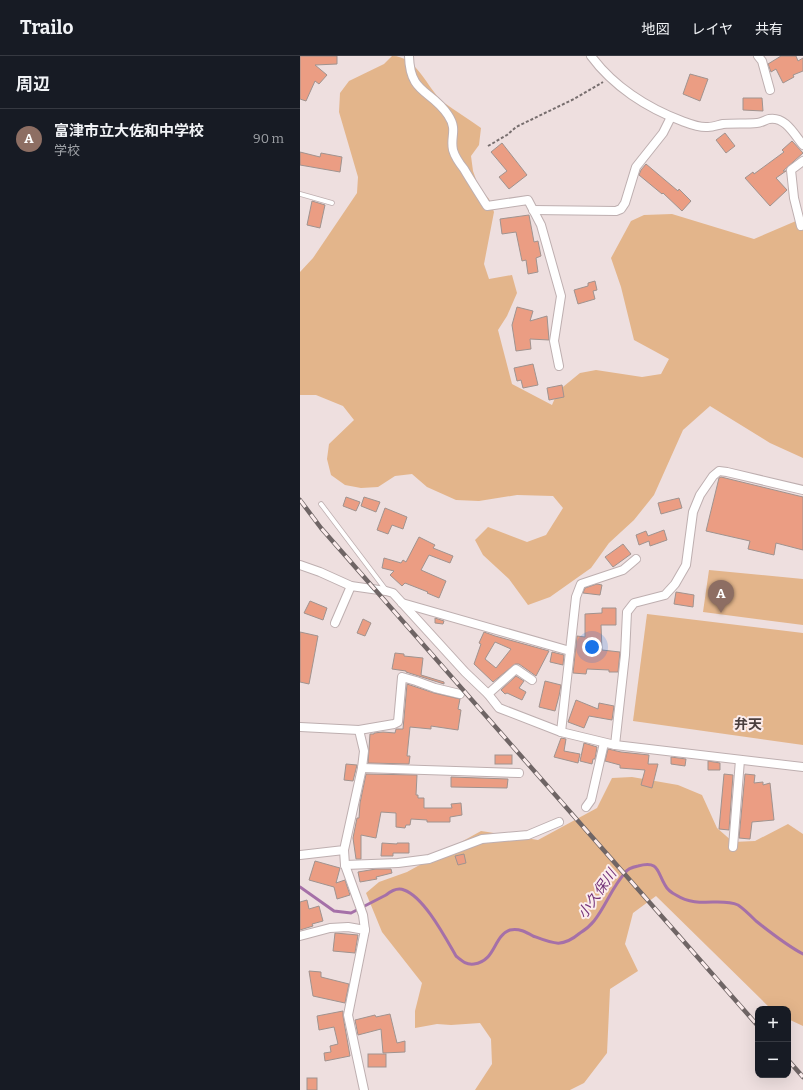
<!DOCTYPE html>
<html lang="ja">
<head>
<meta charset="utf-8">
<style>
  :root { --surface:#171b24; --page:#20242c; --text:#f1f3f6; --muted:#9ea1a6; --line:#363941; --accent:#31900a }
  body { margin:0; font-family:Bitter,"Noto Sans JP",serif; background:var(--page); color:var(--text) }
  .controls { position:absolute; right:12px; bottom:12px; display:grid; overflow:hidden; border-radius:8px; box-shadow:0 4px 16px #0002 }
  .controls button { width:36px; height:36px; display:grid; place-items:center; padding:0; border:0; border-bottom:1px solid var(--line); background:var(--surface); color:var(--text); font:20px sans-serif }
  .you { position:absolute; left:292px; top:591px; width:14px; height:14px; margin:-10px; border:3px solid #fff; border-radius:50%; background:#1a73e8; box-shadow:0 0 0 6px #1a73e833 }
  .badge { display:grid; place-items:center; width:26px; height:26px; border-radius:50%; background:var(--accent); color:#fff; font-size:13px; font-weight:700 }
  .pin { position:absolute; translate:-50% -33px; filter:drop-shadow(0 1px 2px #0008) }
  .pin::after { content:''; position:absolute; top:21px; width:14px; height:12px; background:inherit; clip-path:polygon(0 0,100% 0,50% 100%) }
  .list { margin:0; padding:0; list-style:none }
  h2 { display:flex; justify-content:space-between; align-items:center; height:52px; margin:0; padding:0 16px; font-size:17px }
  h2 small { font-size:13px; font-weight:400; color:var(--muted) }
  .list li { display:grid; grid-template-columns:26px 1fr auto; gap:12px; align-items:center; box-sizing:border-box; height:60px; padding:0 16px; border-top:1px solid var(--line) }
  .list b { display:block; font-size:15px; white-space:nowrap }
  .list p { margin:0; font-size:13px; white-space:nowrap; color:var(--muted) }
  .list em { font-size:13px; font-style:normal; color:var(--muted) }
  .map { position:relative; flex:none; width:503px; height:1034px; overflow:hidden }
  header { display:flex; align-items:center; gap:24px; box-sizing:border-box; height:56px; padding:0 20px; background:var(--surface); border-bottom:1px solid var(--line) }
  header strong { font-size:19px }
  nav { display:flex; gap:22px; margin-inline-start:auto; font-size:14px }
  main { display:flex }
  aside { flex:1; background:var(--surface) }
  .map>svg:first-child { display:block }
  .green { fill:#e3b58b }
  .lines { fill:none; stroke-linecap:round; stroke-linejoin:round }
  .stream { stroke:#a570a8; stroke-width:3 }
  .building { fill:#eb9d83; stroke:#a0938f; fill-rule:evenodd }
  .lane-casing { stroke:#beafb0; stroke-width:5.5 }
  .street-casing { stroke:#beafb0; stroke-width:10 }
  .path { stroke:#776e6e; stroke-width:2; stroke-dasharray:3 2; stroke-linecap:butt }
  .lane { stroke:#fff; stroke-width:4 }
  .street { stroke:#fff; stroke-width:8 }
  .rail-casing { stroke:#6f6565; stroke-width:4.5 }
  .rail { stroke:#fbecec; stroke-width:3; stroke-dasharray:9; stroke-linecap:butt }
  .labels { text-anchor:middle; dominant-baseline:central; stroke-width:4; stroke-linejoin:round; paint-order:stroke }
  .neighbourhood-label { font-size:14px; font-weight:bold; fill:#4a3e3e; stroke:#fbecec }
  .water-label { font-size:14px; font-style:italic; fill:#733278; stroke:#fbecec }
</style>
</head>
<body>
<header>
<strong>Trailo</strong>
<nav><a>地図</a><a>レイヤ</a><a>共有</a></nav>
</header>
<main>
<aside>
<h2>周辺<small></small></h2>
<ul class="list">
<li><span class="badge" style="background:#8d6e63">A</span><div><b>富津市立大佐和中学校</b><p>学校</p></div><em>90 m</em></li>
</ul>
</aside>
<div class="map">
<svg width="503" height="1034" viewBox="0 0 503 1034">
  <rect width="100%" height="100%" fill="#eedfdf"/>
  <g class="green">
    <path d="M92,0c25,0 35,32 51,46 12,9 26,17 38,26l-2,17 -8,11 2,15 6,17 10,11 5,13 -10,52 5,15 23,-4 5,18 -10,23 -9,14 14,54 40,21 6,-14 22,-18 16,-3 46,7 19,-3 8,-15 -35,-19 -13,-53 -10,-29 20,-37 13,-6 28,-1 82,25 49,-21v240l-33,-15 -60,-37 -27,24 -29,65 -20,25 -25,23 -18,25 -41,29 -22,8 -19,-26 -26,-24 -8,-15 13,-13 39,15 19,-7 17,-27 -10,-12 -36,-1 -38,6 -23,-1 -29,-13 -15,-13 -17,2 -17,11 -17,1 -16,-3 -14,-10 -4,-16 2,-15 25,-24 -11,-14 -27,-11h-16v-123l13,-14 44,-65 1,-16 -19,-65 1,-19 9,-12 35,-17z"/>
    <polygon points="409,514 503,523 503,569 403,556"/>
    <polygon points="347,558 503,577 503,689 333,665"/>
    <polygon points="332,721 378,729 402,739 417,772 433,786 455,785 488,768 503,778 503,970 488,963 488,953 471,953 356,840 333,857 325,888 338,915 310,933 307,997 284,1027 270,1034 175,1034 192,1008 191,983 180,967 151,969 137,968 115,972 115,955 122,927 82,876 66,837 79,826 107,816 181,775 238,784 297,752 312,722"/>
  </g>
  <g class="lines">
    <path class="stream" d="M0,831l34,24 17,2 35,-18c5,-4 11,-8 18,-5 20,7 41,47 52,66 6,5 10,9 18,8 22,-3 19,-28 36,-34 9,-2 16,2 23,6 21,8 29,12 47,-3 5,-3 10,-7 14,-12 12,-15 18,-34 31,-48 2,-4 8,-6 13,-7 21,-6 19,6 27,19 2,4 7,8 11,10 22,14 44,2 62,10 6,4 13,11 18,16 15,12 30,24 47,33"/>
  </g>
  <g class="building">
    <polygon points="0,0 37,0 37,8 15,9 27,19 19,28 15,25 6,45 0,43"/>
    <polygon points="481,0 496,0 498,5 503,2 503,15 493,19 494,21 483,27 476,13 471,16 468,8"/>
    <polygon points="390,18 408,23 400,45 383,38"/>
    <polygon points="443,42 462,42 463,55 443,54"/>
    <polygon points="425,77 435,90 426,97 416,84"/>
    <polygon points="492,85 503,97 483,115 486,115 476,122 487,134 470,150 445,122 453,116 454,118 484,96 482,94"/>
    <polygon points="202,87 227,119 209,133 199,121 207,115 191,96"/>
    <polygon points="0,96 20,101 21,97 42,101 40,116 0,109"/>
    <polygon points="346,108 378,135 379,133 391,145 382,155 363,137 362,138 339,119 341,114"/>
    <polygon points="12,145 25,149 20,172 7,169"/>
    <polygon points="229,159 234,186 238,185 241,200 236,202 238,216 228,218 226,204 222,205 216,176 202,178 200,163"/>
    <polygon points="295,225 297,234 293,235 295,243 278,248 274,234 288,230 288,227"/>
    <polygon points="217,251 233,255 230,265 247,260 249,284 230,283 231,293 216,295 212,269"/>
    <polygon points="233,308 238,329 223,332 221,324 217,325 214,312"/>
    <polygon points="262,329 264,341 249,344 247,332"/>
    <polygon points="421,421 503,441 503,494 476,487 474,499 448,493 450,485 406,475 419,422"/>
    <polygon points="46,441 60,446 56,455 43,450"/>
    <polygon points="64,441 80,446 76,456 61,450"/>
    <polygon points="379,442 382,452 361,458 358,447"/>
    <polygon points="85,452 107,461 103,473 92,469 88,478 77,474"/>
    <polygon points="364,474 367,484 350,490 349,485 339,489 336,479 346,475 348,480"/>
    <polygon points="119,481 135,489 133,492 153,500 150,507 129,499 121,514 146,525 139,542 127,537 128,536 105,527 102,530 90,519 94,515 82,512 84,502 101,507 103,504 106,506"/>
    <polygon points="323,488 331,498 313,511 305,501"/>
    <polygon points="297,528 302,529 300,539 283,537 285,532"/>
    <polygon points="376,536 394,539 393,551 374,548"/>
    <polygon points="10,545 27,552 23,564 4,557"/>
    <polygon points="302,552 316,552 316,569 301,569 302,594 320,596 318,616 309,616 309,614 287,613 286,618 273,617 277,580 285,581 285,558 302,557"/>
    <polygon points="135,562 144,565 143,568 135,567"/>
    <polygon points="63,563 71,567 65,580 57,577"/>
    <polygon points="0,576 18,580 9,628 0,626"/>
    <path d="M184,576l11,4 54,15 -13,25 -17,-12h-4l-22,18 -19,-18 7,-20 -2,-1zM195,586l16,7 -15,19 -11,-9z"/>
    <polygon points="252,596 264,599 263,609 250,606"/>
    <polygon points="95,597 104,598 104,600 123,602 121,619 144,626 144,628 106,616 106,615 92,613"/>
    <polygon points="216,620 224,625 219,632 226,636 222,644 207,637 205,638 201,634"/>
    <polygon points="245,625 261,629 259,640 255,655 239,651"/>
    <polygon points="107,628 134,637 160,643 158,653 161,654 158,674 131,670 131,673 110,671 107,700 110,700 109,708 68,707 70,678 74,678 74,677 83,676 95,677 96,673 103,673"/>
    <polygon points="276,644 298,653 299,647 314,650 312,664 289,660 284,672 268,666"/>
    <polygon points="261,682 266,683 264,695 280,698 278,707 254,701"/>
    <polygon points="284,687 297,691 295,703 293,703 292,708 280,705"/>
    <polygon points="308,693 321,696 349,699 348,708 358,708 352,732 341,729 345,714 320,712 320,709 305,705"/>
    <rect x="195" y="699" width="17" height="9"/>
    <polygon points="371,701 386,703 385,710 371,708"/>
    <polygon points="408,705 420,707 420,714 408,714"/>
    <polygon points="46,708 57,709 53,725 44,724"/>
    <polygon points="66,718 117,719 116,739 118,739 118,742 124,742 124,752 152,752 151,748 161,747 162,759 150,761 150,766 127,766 127,764 111,763 110,769 106,769 105,772 96,771 96,757 81,756 76,782 61,779 61,803 56,803 53,782 57,762 59,762 60,747"/>
    <polygon points="424,718 433,719 429,774 419,773"/>
    <polygon points="445,718 455,719 454,727 463,726 463,729 470,727 474,764 452,766 450,783 439,782"/>
    <polygon points="151,721 208,723 207,732 151,731"/>
    <polygon points="82,787 97,788 97,787 109,787 109,797 93,797 93,800 81,800"/>
    <polygon points="164,798 166,807 158,809 155,800"/>
    <polygon points="15,805 40,812 36,827 45,824 50,839 37,843 34,831 9,824"/>
    <polygon points="76,813 91,813 92,817 76,821 77,823 60,826 58,816"/>
    <polygon points="7,844 9,853 19,850 23,865 12,868 13,870 0,874 0,846"/>
    <polygon points="35,877 58,879 55,897 33,895"/>
    <polygon points="9,915 21,916 21,921 49,928 45,947 13,940"/>
    <polygon points="43,955 43,960 50,1000 25,1005 24,997 31,996 30,990 38,988 34,971 19,974 17,960"/>
    <polygon points="90,958 97,987 105,985 105,996 83,997 81,973 58,979 55,964 75,959 76,961"/>
    <rect x="68" y="998" width="18" height="13"/>
    <rect x="7" y="1022" width="10" height="12"/>
  </g>
  <g class="lines">
    <defs>
      <g id="lane">
        <polyline points="0,138 32,147"/>
        <polyline points="21,448 86,534"/>
      </g>
      <g id="street">
        <path d="M109,0c1,39 22,33 39,59 10,15 2,21 5,35 2,7 7,14 11,19 7,12 15,24 23,37l41,-6 13,25 20,71 -7,45 5,25"/>
        <path d="M291,0c22,30 56,52 91,65 8,3 17,7 26,6 5,0 10,-2 15,-3 11,-1 23,0 34,-1 4,0 8,-3 12,-4 16,-3 25,15 34,26"/>
        <polyline points="458,0 462,5 470,34"/>
        <polyline points="233,154 316,155 321,153 325,147 336,111 363,77 371,61"/>
        <polyline points="501,170 494,142 491,114 503,105"/>
        <polyline points="0,509 20,516 51,530 86,535 93,537 165,616 188,638 199,652 261,676 315,689 503,711"/>
        <polyline points="102,547 270,595"/>
        <polyline points="35,567 51,530"/>
        <polyline points="188,638 216,613 232,624"/>
        <polyline points="0,671 59,674 94,668 98,666 102,621 116,625 135,632 160,638"/>
        <polyline points="261,676 276,541 281,528 323,514 336,503"/>
        <polyline points="315,689 325,599 327,556 334,547 365,539 375,528 386,509 393,456 400,439 413,420 419,415 427,416 503,434"/>
        <polyline points="62,712 219,717"/>
        <polyline points="286,751 291,744 304,687"/>
        <polyline points="433,791 440,704"/>
        <polyline points="44,794 45,809 63,859 65,874 48,959 64,1034"/>
        <polyline points="0,799 44,794 62,712 64,695 59,674"/>
        <polyline points="45,809 98,807 129,803 182,783 228,779 259,766"/>
        <polyline points="0,880 30,872 48,871 65,874"/>
      </g>
    </defs>
    <use href="#lane" class="lane-casing"/>
    <use href="#street" class="street-casing"/>
    <polyline class="path" points="188,90 207,79 216,71 274,43 303,26"/>
    <use href="#lane" class="lane"/>
    <use href="#street" class="street"/>
    <defs>
      <g id="rail">
        <polyline points="0,444 21,472 458,970"/>
        <polyline points="488,1004 503,1021"/>
      </g>
    </defs>
    <use href="#rail" class="rail-casing"/>
    <use href="#rail" class="rail"/>
  </g>
  <g class="labels">
    <g class="neighbourhood-label">
      <text x="448" y="668">弁天</text>
    </g>
    <g class="water-label">
      <text transform="translate(297 838) rotate(-55)">小久保川</text>
    </g>
  </g>
</svg>
<div class="controls">
<button>+</button>
<button>−</button>
</div>
<div class="you"></div>
<div class="pin badge" style="left:421px;top:557px;background:#8d6e63">A</div>
</div>
</main>
</body>
</html>
